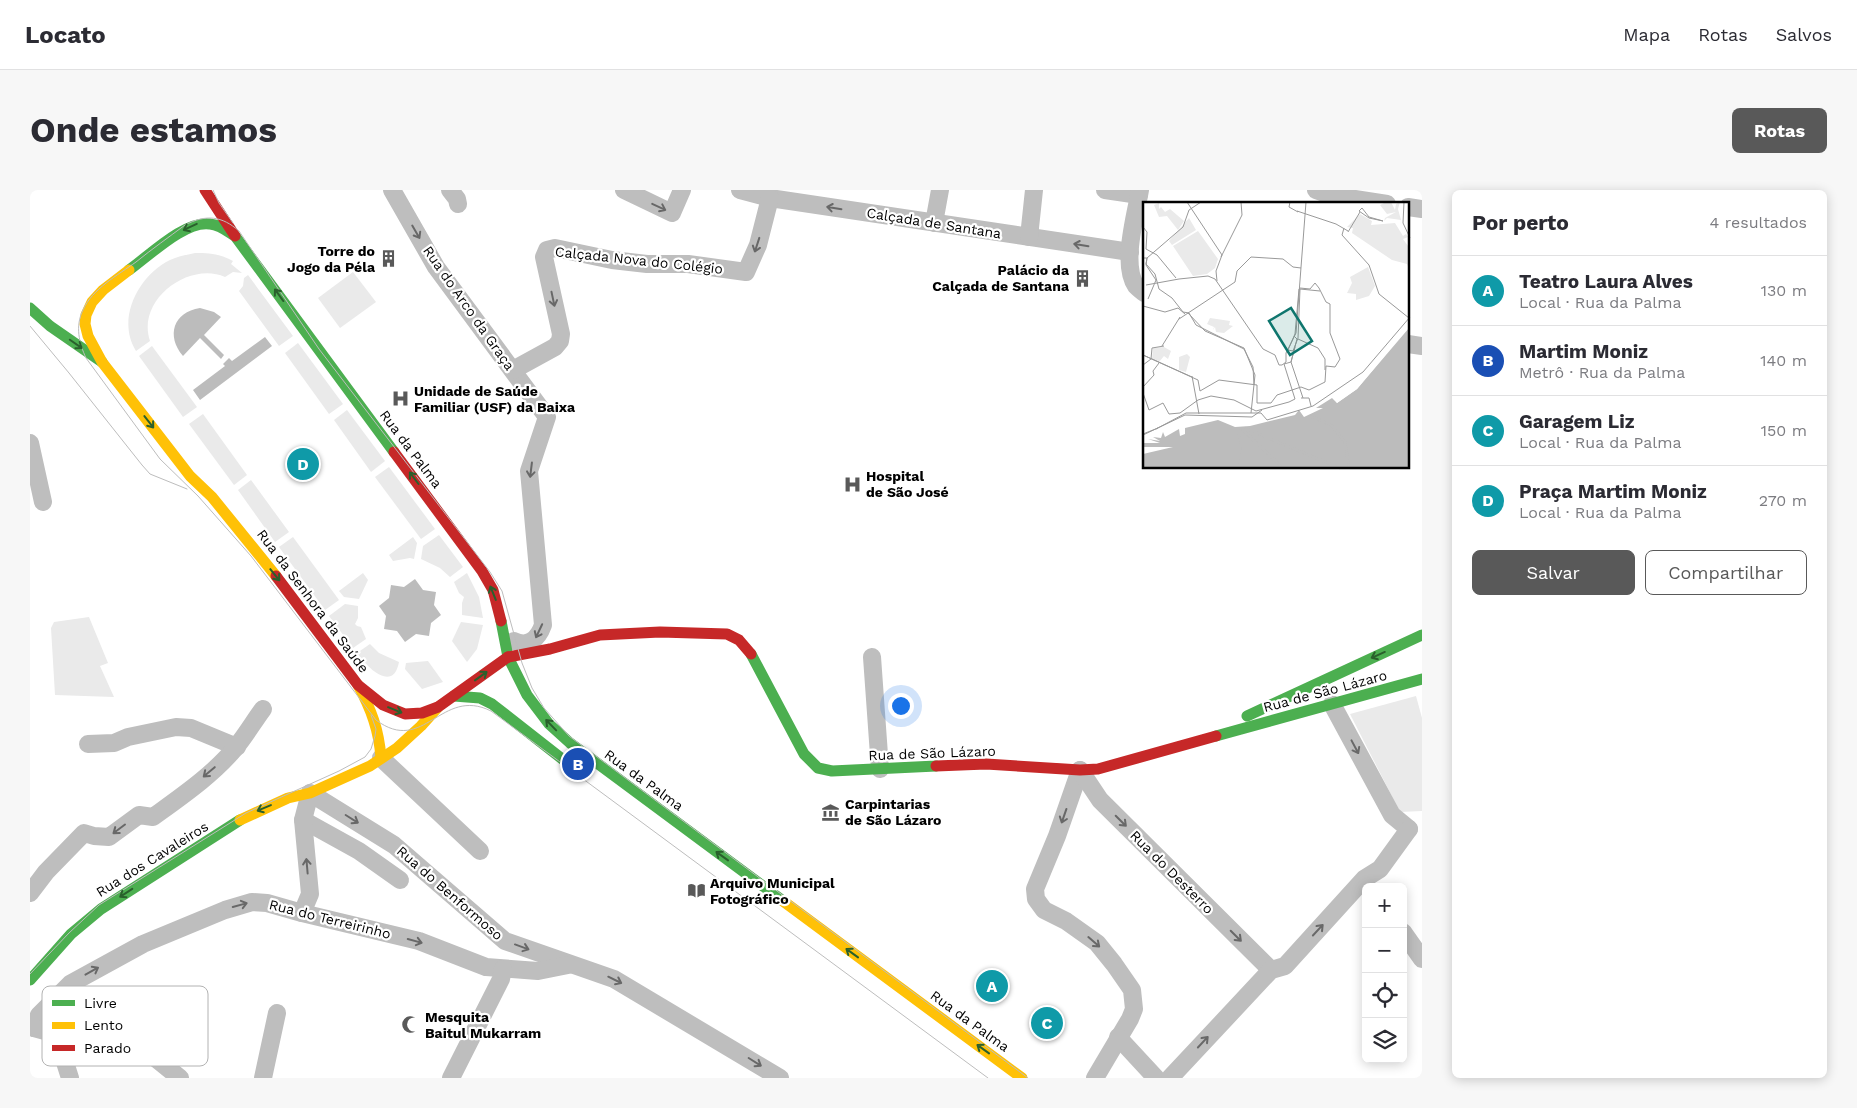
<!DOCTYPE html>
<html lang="pt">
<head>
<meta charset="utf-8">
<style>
  :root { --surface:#fff; --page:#f7f7f7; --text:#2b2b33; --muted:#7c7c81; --line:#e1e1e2; --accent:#595959 }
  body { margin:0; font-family:"Work Sans",sans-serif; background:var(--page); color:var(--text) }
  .controls { position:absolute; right:15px; bottom:15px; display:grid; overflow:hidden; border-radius:8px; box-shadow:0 2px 12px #0003 }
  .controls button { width:45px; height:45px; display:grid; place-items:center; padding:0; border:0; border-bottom:1px solid var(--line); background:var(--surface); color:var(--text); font:25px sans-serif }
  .you { position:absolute; left:870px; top:515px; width:18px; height:18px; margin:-12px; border:4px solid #fff; border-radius:50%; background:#1a73e8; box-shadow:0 0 0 8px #1a73e833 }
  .badge { display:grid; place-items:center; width:32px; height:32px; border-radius:50%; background:var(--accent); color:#fff; font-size:16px; font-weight:700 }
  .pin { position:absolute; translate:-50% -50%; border:2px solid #fff; box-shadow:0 1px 5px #0006 }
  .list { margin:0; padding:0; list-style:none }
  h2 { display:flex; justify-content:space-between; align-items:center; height:65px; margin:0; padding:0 20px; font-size:21px }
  h2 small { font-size:16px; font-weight:400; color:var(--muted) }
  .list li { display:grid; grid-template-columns:32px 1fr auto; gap:15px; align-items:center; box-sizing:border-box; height:70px; padding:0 20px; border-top:1px solid var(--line) }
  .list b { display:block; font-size:19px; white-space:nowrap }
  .list p { margin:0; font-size:16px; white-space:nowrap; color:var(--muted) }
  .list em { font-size:16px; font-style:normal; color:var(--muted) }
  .actions { display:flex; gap:10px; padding:15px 20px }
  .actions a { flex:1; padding:11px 0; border:1px solid var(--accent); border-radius:8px; text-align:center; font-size:18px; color:var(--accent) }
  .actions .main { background:var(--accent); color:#fff }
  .icon { flex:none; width:28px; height:28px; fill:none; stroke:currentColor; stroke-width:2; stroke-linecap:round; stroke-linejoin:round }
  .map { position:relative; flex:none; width:1392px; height:888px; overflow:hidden; border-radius:8px }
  header { display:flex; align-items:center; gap:30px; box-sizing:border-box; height:70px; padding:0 25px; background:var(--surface); border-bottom:1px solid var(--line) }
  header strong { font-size:24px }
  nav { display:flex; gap:28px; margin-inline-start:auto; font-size:18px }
  .intro { display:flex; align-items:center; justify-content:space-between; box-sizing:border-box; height:120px; padding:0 30px }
  h1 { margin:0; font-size:35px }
  .button { padding:12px 22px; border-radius:8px; background:var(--accent); color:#fff; font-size:18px; font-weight:700 }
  main { display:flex; gap:30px; padding:0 30px }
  aside { flex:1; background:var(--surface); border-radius:8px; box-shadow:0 2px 12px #0003 }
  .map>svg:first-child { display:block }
  .green { fill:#eaeaea }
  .water { fill:#bcbcbc }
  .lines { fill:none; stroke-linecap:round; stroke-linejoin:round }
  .street { stroke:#bebebe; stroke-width:18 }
  .fast { stroke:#4caf50; stroke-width:11 }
  .slow { stroke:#ffc107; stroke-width:11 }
  .jam { stroke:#c62828; stroke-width:11 }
  .tram { stroke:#bdbdbd; stroke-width:1 }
  .oneway { stroke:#686868 }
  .oneway2 { stroke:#2a602c }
  .labels { text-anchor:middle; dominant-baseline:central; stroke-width:4.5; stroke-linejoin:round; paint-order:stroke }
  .street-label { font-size:14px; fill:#000; stroke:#fff }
  .poi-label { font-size:14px; font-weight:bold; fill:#000; stroke:#fff; text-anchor:start }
  .inset-river { fill:none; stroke:#bcbcbc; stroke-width:2.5 }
  .inset-road { fill:none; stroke:#999; stroke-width:1 }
  .view { fill:#0f766e; fill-opacity:0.15; stroke:#0f766e; stroke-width:2.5 }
  .inset-edge { fill:none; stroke:#000; stroke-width:2.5 }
  .key { fill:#fff; stroke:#b2b2b2; stroke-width:1 }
  .key-label { font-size:14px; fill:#000 }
</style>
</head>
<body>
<header>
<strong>Locato</strong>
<nav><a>Mapa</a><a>Rotas</a><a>Salvos</a></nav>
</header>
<div class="intro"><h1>Onde estamos</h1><a class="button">Rotas</a></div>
<main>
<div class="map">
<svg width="1392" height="888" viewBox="0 0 1392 888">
  <rect width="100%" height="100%" fill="#fff"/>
  <g class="green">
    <path d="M165,63c15,0 26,1 38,8l-2,3 11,9 -9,-1 -8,5c-36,-16 -89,23 -75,64l-14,10c-20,-32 2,-75 34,-91 8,-4 17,-5 25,-7z"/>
    <polygon points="323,82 346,112 310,138 288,108"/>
    <polygon points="218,85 263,146 249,156 209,101 213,96 214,88"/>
    <polygon points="268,153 313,214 299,224 255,163"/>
    <polygon points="122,156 167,217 153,227 109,166"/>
    <polygon points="317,220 355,271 341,282 304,230"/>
    <polygon points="173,224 217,285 204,295 159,234"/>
    <polygon points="359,277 405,339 391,349 345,287"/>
    <polygon points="221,290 259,342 245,352 208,300"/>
    <polygon points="409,345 433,377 420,387 410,378 391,369 393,356"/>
    <polygon points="263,347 309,410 295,420 249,357"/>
    <polygon points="383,347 387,353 384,369 380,368 363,371 359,365"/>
    <polygon points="333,383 338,390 329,409 314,407 309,401"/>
    <polygon points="437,383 449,407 453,428 432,425 432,413 434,407 429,403 424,392"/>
    <polygon points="315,414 328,416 328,428 325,434 327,436 331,437 336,449 323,458 299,426"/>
    <polygon points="59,427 78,473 70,476 84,507 25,505 21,438 24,432"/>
    <polygon points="431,432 453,435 447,459 437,472 422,451"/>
    <path d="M340,454l9,9 20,9c-6,32 -33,4 -42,-9z"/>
    <polygon points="398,471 413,492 392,499 375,479 376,473"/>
    <polygon points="1386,506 1392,528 1392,621 1370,622 1320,524"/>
  </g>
  <g class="water">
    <path d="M170,118l14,4 7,5 -17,18 20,20 -3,4 -21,-21 -17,18c-17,-20 -10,-44 17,-48z"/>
    <polygon points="235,147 242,156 170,210 163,200 195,176 193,174 199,168 202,171"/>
    <polygon points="385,389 393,400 406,402 404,415 411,425 401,433 399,446 386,444 375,452 367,441 354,439 356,426 349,416 359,408 361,395 374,397"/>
  </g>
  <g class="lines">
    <g class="street">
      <path d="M362,0l44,77 111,150 -18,54 14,154c-5,14 -15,23 -29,16"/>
      <polyline points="420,0 427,9 428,14"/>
      <polyline points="594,0 642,23 652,0"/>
      <polyline points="710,0 740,8 1100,62"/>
      <polyline points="1075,0 1109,5"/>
      <path d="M1110,0c-4,24 -19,74 -4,96 2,2 6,5 8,7"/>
      <polyline points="1286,0 1300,5 1357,14"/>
      <polyline points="1378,17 1392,19"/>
      <polyline points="904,33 910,0"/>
      <polyline points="999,47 1004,0"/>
      <polyline points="1378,154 1392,156"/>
      <polyline points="483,180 525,157 530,151 531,144 514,67 517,60 525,58 582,70 617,74 658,74 716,82 728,55 740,8"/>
      <polyline points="0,253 13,312"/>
      <polyline points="842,467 850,579"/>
      <polyline points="1302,514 1362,625 1379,639"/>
      <polyline points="58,554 84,553 98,547 146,537 161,538 207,557"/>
      <polyline points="351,568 450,661"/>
      <polyline points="1050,580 1027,646 1005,699 1006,709 1014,720 1036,731 1067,753 1084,774 1102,800 1104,819 1100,829 1065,888"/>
      <polyline points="1050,580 1070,610 1241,780"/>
      <polyline points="273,630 329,661 370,690"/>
      <path d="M0,703l16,-21 38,-39 10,3 15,1 30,-22 14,2c29,-21 61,-43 83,-70 10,-12 18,-26 27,-38"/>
      <polyline points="272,723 280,704 273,630 280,603 364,655 475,751 584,789 750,888"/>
      <polyline points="1373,742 1392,769"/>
      <polyline points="4,838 9,825 40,794 113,754 195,720 222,712 237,713 272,723 389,751 456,777 508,781 538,775"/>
      <polyline points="4,838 26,844 86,843 124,867 150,888"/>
      <polyline points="26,844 40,888"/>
      <polyline points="1088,847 1126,888"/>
      <polyline points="233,888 247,823"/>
      <polyline points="421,888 471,789 473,779"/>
      <polyline points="1140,888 1241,780 1255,776 1334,689 1350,679 1379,639"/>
    </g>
    <g class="fast">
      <path d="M99,80c20,-14 56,-50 81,-46 10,1 17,7 25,12l159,216"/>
      <polyline points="0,118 20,136 72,172"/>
      <polyline points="471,431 478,467 497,505 519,534 540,553 753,711"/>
      <polyline points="721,464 774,564 788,578 802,581 906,576"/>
      <polyline points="424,506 450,508 462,514 540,575"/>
      <polyline points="1217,526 1392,445"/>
      <polyline points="1186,546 1392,489"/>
      <polyline points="0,790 41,744 71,719 210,630"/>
    </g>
    <g class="slow">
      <polyline points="99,80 73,100 62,112 56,125 55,134 58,146 72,172 160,286 182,307 246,386"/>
      <path d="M328,495c13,24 21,45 23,73"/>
      <polyline points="210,630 258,608 280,603 340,576 367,558 391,536 408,517"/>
      <polyline points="753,711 992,888"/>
    </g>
    <g class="jam">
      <polyline points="175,0 205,46"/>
      <polyline points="364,262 452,381 463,400 471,431"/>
      <polyline points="246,386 328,495 353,515 375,524 392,523 408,517 478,467"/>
      <polyline points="478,467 520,459 570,445 630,442 697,444 709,450 721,464"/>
      <polyline points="906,576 956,574 1050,580 1068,579 1186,546"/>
    </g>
    <g class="tram">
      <polyline points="183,0 189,13 203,33"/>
      <polyline points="0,136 39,183 112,275 120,284 157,299"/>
      <polyline points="0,784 39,743 69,715 216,623 309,581 335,567 341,559 345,546 346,539 341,525"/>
      <path d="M958,888l-497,-367c-50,-25 -67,45 -115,9l-125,-164 -53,-60 -38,-37 -74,-101c-7,-15 -11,-32 -3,-48 9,-21 35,-35 53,-48 16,-13 33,-25 49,-37 21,-11 37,-9 54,6l80,118 171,223 12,19 20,72 10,25 12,20 25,28 459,342"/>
    </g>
  </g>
  <defs><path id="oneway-shaft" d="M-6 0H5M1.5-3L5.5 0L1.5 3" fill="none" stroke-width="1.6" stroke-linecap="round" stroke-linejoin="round" transform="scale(1.25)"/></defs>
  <g class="oneway">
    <use href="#oneway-shaft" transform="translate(629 17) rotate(25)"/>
    <use href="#oneway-shaft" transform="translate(804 18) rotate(-171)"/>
    <use href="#oneway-shaft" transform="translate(386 42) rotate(60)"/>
    <use href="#oneway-shaft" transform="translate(727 55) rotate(108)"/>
    <use href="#oneway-shaft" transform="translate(1051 55) rotate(-171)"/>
    <use href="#oneway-shaft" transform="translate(523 109) rotate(78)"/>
    <use href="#oneway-shaft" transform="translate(501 280) rotate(97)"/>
    <use href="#oneway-shaft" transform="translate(509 441) rotate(115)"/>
    <use href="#oneway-shaft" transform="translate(1325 557) rotate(62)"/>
    <use href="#oneway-shaft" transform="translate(179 582) rotate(140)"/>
    <use href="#oneway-shaft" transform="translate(1034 626) rotate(109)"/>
    <use href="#oneway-shaft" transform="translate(322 629) rotate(32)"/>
    <use href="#oneway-shaft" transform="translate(1091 631) rotate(45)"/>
    <use href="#oneway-shaft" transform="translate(89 639) rotate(143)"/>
    <use href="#oneway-shaft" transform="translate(277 676) rotate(-95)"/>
    <use href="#oneway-shaft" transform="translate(210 715) rotate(-15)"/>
    <use href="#oneway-shaft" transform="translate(1288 740) rotate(-47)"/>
    <use href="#oneway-shaft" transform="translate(1206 746) rotate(45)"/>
    <use href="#oneway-shaft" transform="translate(385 751) rotate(15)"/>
    <use href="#oneway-shaft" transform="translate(1064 752) rotate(41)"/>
    <use href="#oneway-shaft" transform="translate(492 757) rotate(20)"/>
    <use href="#oneway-shaft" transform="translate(62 781) rotate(-29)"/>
    <use href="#oneway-shaft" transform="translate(585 790) rotate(26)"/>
    <use href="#oneway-shaft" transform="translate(1173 852) rotate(-47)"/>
    <use href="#oneway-shaft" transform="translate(725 872) rotate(32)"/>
  </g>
  <g class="oneway2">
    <use href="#oneway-shaft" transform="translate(160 37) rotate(155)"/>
    <use href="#oneway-shaft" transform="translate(249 105) rotate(-126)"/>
    <use href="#oneway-shaft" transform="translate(46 154) rotate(35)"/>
    <use href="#oneway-shaft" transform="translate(119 232) rotate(52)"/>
    <use href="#oneway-shaft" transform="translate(384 288) rotate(-127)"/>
    <use href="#oneway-shaft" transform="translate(245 385) rotate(51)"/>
    <use href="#oneway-shaft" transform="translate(463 403) rotate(-112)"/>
    <use href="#oneway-shaft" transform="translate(1348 465) rotate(156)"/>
    <use href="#oneway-shaft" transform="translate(451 486) rotate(-36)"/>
    <use href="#oneway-shaft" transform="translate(365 520) rotate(22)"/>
    <use href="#oneway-shaft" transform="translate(521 535) rotate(-134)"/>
    <use href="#oneway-shaft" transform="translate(234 618) rotate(157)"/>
    <use href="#oneway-shaft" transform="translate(692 666) rotate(-144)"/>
    <use href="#oneway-shaft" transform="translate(96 703) rotate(147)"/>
    <use href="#oneway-shaft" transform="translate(822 763) rotate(-144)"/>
    <use href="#oneway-shaft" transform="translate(953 859) rotate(-144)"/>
  </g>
  <defs>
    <symbol id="building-bare" viewBox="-9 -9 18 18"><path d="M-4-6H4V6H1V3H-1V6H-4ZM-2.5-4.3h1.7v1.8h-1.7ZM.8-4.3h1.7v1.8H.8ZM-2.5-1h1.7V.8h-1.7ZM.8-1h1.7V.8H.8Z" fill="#595959" stroke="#fff" stroke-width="2.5" paint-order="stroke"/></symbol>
    <symbol id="hospital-bare" viewBox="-9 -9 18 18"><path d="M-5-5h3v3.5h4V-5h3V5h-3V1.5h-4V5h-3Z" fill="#595959" stroke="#fff" stroke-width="2.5" paint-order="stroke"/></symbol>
    <symbol id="museum-bare" viewBox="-9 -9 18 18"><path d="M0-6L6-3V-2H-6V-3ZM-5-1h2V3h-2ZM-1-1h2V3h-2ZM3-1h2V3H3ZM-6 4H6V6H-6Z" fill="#595959" stroke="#fff" stroke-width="2.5" paint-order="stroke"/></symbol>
    <symbol id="library-bare" viewBox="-9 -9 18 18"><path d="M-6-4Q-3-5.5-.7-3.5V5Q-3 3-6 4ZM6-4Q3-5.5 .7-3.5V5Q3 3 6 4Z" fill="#595959" stroke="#fff" stroke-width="2.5" paint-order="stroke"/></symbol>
    <symbol id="mosque-bare" viewBox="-9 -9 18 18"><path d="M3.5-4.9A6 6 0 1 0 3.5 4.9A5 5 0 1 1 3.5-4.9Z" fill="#595959" stroke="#fff" stroke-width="2.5" paint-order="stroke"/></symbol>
  </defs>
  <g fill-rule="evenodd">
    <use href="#building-bare" x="346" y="56" width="25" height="25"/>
    <use href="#building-bare" x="1040" y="76" width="25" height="25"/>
    <use href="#hospital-bare" x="358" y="196" width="25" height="25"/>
    <use href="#hospital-bare" x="810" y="282" width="25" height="25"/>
    <use href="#museum-bare" x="788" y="610" width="25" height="25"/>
    <use href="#library-bare" x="654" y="688" width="25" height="25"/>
    <use href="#mosque-bare" x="368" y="822" width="25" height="25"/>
  </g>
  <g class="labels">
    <g class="street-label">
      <text transform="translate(904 33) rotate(9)">Calçada de Santana</text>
      <text transform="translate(609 70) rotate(6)">Calçada Nova do Colégio</text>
      <text transform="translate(439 118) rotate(55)">Rua do Arco da Graça</text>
      <text transform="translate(381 259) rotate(53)">Rua da Palma</text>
      <text transform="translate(283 411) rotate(53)">Rua da Senhora da Saúde</text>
      <text transform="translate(1295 501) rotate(-15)">Rua de São Lázaro</text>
      <text transform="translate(902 563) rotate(-2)">Rua de São Lázaro</text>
      <text transform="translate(614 590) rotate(36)">Rua da Palma</text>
      <text transform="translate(122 669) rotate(-32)">Rua dos Cavaleiros</text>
      <text transform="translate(1142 682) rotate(45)">Rua do Desterro</text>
      <text transform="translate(420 703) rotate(41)">Rua do Benformoso</text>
      <text transform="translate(300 729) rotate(14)">Rua do Terreirinho</text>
      <text transform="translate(940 831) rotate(36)">Rua da Palma</text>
    </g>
    <g class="poi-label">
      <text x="345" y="61" text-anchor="end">Torre do<tspan x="345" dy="16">Jogo da Péla</tspan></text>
      <text x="1039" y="80" text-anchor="end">Palácio da<tspan x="1039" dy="16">Calçada de Santana</tspan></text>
      <text x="384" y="201">Unidade de Saúde<tspan x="384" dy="16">Familiar (USF) da Baixa</tspan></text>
      <text x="836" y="286">Hospital<tspan x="836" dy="16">de São José</tspan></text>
      <text x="815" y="614">Carpintarias<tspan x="815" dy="16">de São Lázaro</tspan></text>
      <text x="680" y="693">Arquivo Municipal<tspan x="680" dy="16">Fotográfico</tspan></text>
      <text x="395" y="827">Mesquita<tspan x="395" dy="16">Baitul Mukarram</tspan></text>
    </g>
  </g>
  <g transform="translate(1113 12)">
    <rect width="266" height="266" fill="#fff"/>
    <path d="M243,0h5l4,8 1,-6 4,-2 -2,7 3,11 -14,-2 -3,3 1,-3 11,-6 -9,2 -7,-9zM16,1v6l2,-2 4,5 5,-3 14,12 -6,9 -11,-14 -8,1 -5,-12zM217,12l12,7 -1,4 24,-2 8,13 3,-2 2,3 -5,2 5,7 1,23 -2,-5 -15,-4 -40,-27 1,-5 -6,-1zM46,16l7,12 -24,15 -3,-4zM55,29l20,28 -3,9 -8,6 -14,2 -20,-30zM225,65l7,19 -6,10 -13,4v-6l-9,-1 5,-10 -2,-6zM67,116l20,3 -1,4 4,1 -9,7 -8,-1 -1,-5 -2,3 1,-3 -7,-3zM21,145l7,4 -3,8 -4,-3 -5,6 -7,-3 1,-11zM44,152l3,3 -4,15 -7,-2v-13z" fill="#eaeaea"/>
    <path d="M266,126v140h-266v-14l30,-7h-30v-4h17l-12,-4 12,2 -7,-4 8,1 2,-6 2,5 14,-8 1,7 5,-2v-6l33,-8 17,7 15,-1 45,-11 4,-5 5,7 19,-9h-7l16,-10 5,5 20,-14z" fill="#bcbcbc"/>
    <path d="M243,149l1,2 -30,36 -20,14 -1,-2 19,-13z" fill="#fff"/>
    <path class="inset-river" d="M167,214l21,9 14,17 4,26M102,226l95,40M99,227l41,39M93,266l5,-24 -3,-14"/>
    <path class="inset-road" d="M44,0l35,53 -6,16 1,10M147,0l-1,5 9,5M261,0l-1,21 7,15M219,6l7,9 14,4 -14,-3 -10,-7zM154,9l39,13 12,7M0,25l4,5 -1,17 11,6 19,23M201,26l-2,7 27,30 10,29 30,24M205,30l12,-20M78,55l21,-42 -1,-13M0,56h4l-1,6 9,10 4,15 13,9 11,14 6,1 7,12 48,24 9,18 1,18M3,83l33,-6 29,-3 7,3 48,70 12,6 4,10h3l4,-3v-9l10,-20 10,-131M5,97l8,-19 -10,-15 1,-7 36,-31 6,-17 12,-8M0,104l22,6 13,-4 7,6M45,111l17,18 39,17M36,117l56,-37 2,-11 14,-14 32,2 10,8 8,1M151,134l3,3 -6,23 12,36M155,137l20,9 7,11v11M19,144l18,-29M101,146l11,27 -4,38M0,153l49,22M0,153l55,25 2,11 19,-11 38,5v18h14l6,-8 24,-8 8,3 16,-8 1,-16 9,1 5,-8 -10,-26v-29l-4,-2 -7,-14 -4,-5 -5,6 -10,-1 -1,1 -4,45 -7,16 5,1 5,-13 2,-49 20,2M0,163l8,-6 1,-11 12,-2M49,174l7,38M0,185l11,-12 -1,-4 6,-8M0,191l6,17 14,-7 6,11 11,-1 18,-13 13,-4 23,4 22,11 33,-9 6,-3 -11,-35 7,-2 4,-15M158,196h8l2,8M13,227l30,-16h75l6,7 46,-14 50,-34 47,-55M0,232l15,-6M0,233l42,-20 67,2 10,-7"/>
    <path class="view" d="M148,106l21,33 -22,14 -21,-34z"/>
    <rect width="266" height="266" class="inset-edge"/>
  </g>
  <rect x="12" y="796" width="166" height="80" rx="8" class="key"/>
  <rect x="22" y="810" width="23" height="6" fill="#4caf50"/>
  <rect x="22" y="832" width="23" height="7" fill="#ffc107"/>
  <rect x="22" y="855" width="23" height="6" fill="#c62828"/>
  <g class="key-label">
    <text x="54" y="818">Livre</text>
    <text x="54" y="840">Lento</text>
    <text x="54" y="863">Parado</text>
  </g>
</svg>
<div class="controls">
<button>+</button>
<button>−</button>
<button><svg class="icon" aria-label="locate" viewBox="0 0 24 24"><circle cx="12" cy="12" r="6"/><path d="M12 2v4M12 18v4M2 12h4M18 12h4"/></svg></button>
<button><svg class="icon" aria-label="layers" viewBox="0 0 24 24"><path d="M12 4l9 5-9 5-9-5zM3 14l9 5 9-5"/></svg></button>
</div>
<div class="you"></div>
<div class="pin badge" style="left:962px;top:796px;background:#0f9aa8">A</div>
<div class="pin badge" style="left:548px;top:574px;background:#1a4fb4">B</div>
<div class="pin badge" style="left:1017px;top:833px;background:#0f9aa8">C</div>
<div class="pin badge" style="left:273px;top:274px;background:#0f9aa8">D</div>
</div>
<aside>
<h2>Por perto<small>4 resultados</small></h2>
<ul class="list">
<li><span class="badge" style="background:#0f9aa8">A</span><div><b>Teatro Laura Alves</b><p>Local · Rua da Palma</p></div><em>130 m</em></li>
<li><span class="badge" style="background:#1a4fb4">B</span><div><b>Martim Moniz</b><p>Metrô · Rua da Palma</p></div><em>140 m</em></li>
<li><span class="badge" style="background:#0f9aa8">C</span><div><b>Garagem Liz</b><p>Local · Rua da Palma</p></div><em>150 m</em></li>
<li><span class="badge" style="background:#0f9aa8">D</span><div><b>Praça Martim Moniz</b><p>Local · Rua da Palma</p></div><em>270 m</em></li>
</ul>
<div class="actions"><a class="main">Salvar</a><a>Compartilhar</a></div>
</aside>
</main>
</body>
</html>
